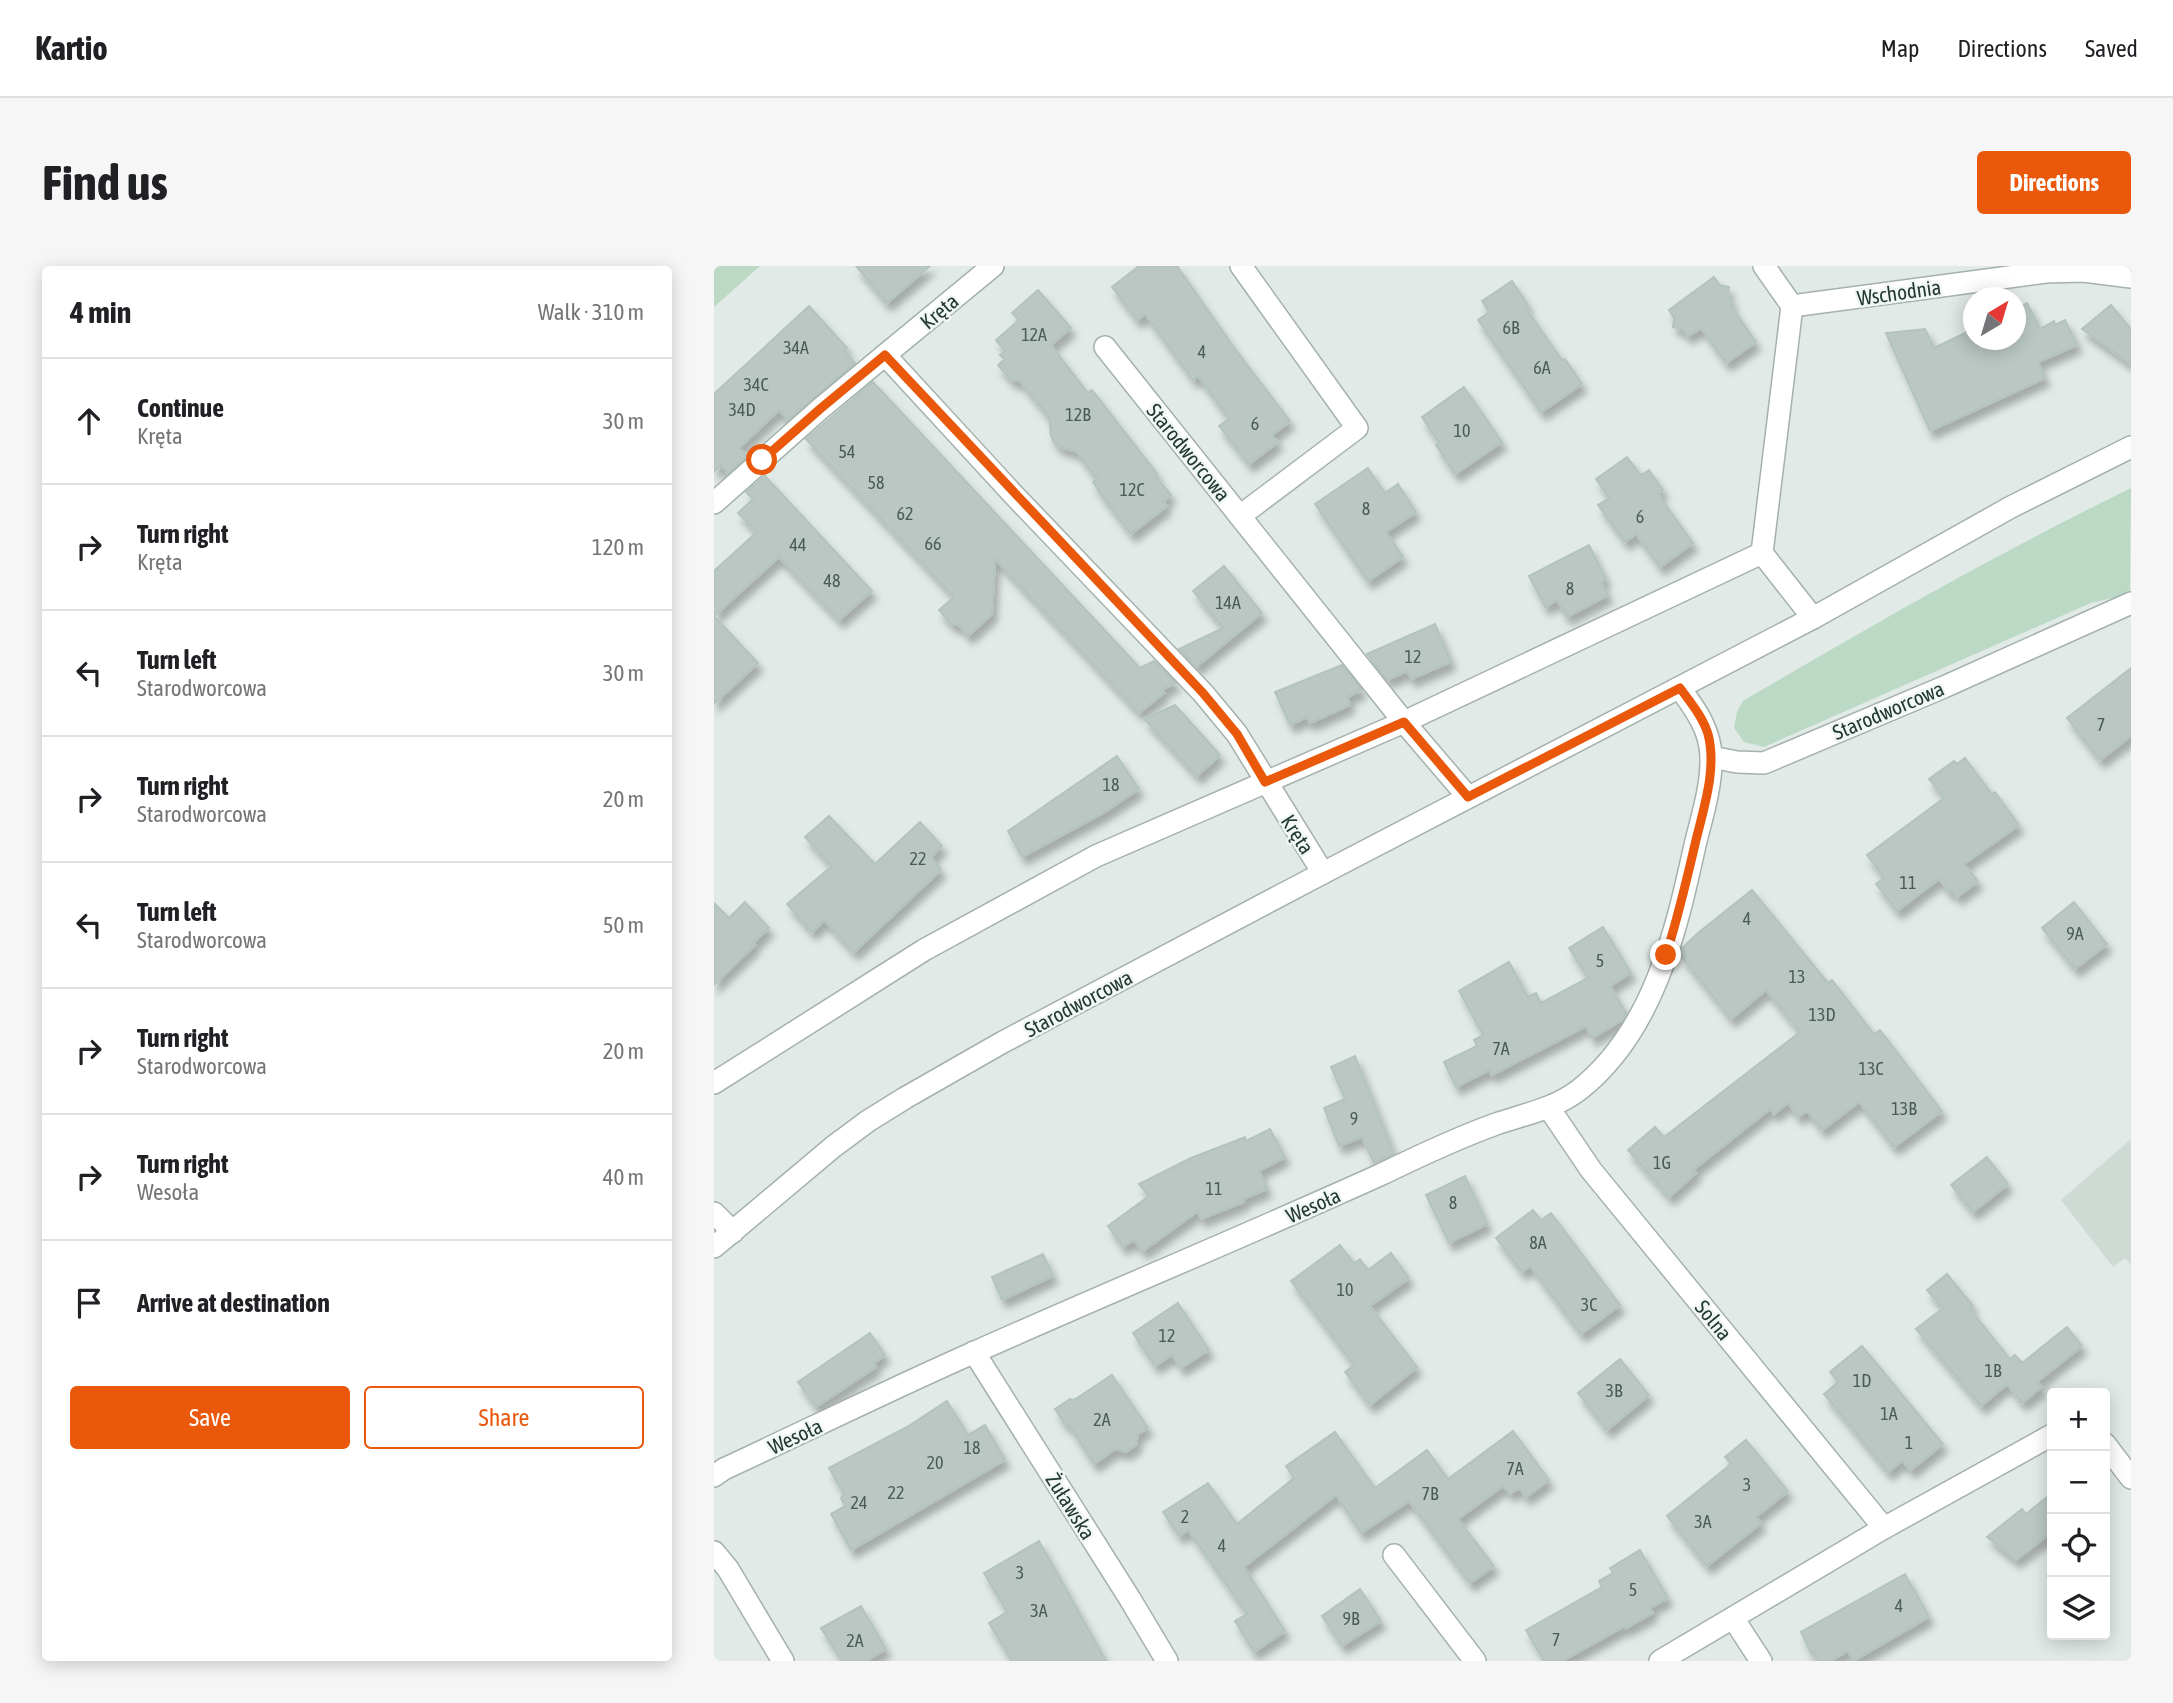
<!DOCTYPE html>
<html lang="en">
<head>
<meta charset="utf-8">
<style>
  :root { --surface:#fff; --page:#f6f6f6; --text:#202124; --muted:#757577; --line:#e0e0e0; --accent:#ea580c }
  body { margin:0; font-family:"Asap Condensed",sans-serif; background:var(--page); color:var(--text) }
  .controls { position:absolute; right:21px; bottom:21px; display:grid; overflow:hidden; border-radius:7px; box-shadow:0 4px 18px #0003 }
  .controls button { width:63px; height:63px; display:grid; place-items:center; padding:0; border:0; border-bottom:2px solid var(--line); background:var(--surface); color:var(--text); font:35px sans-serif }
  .compass { position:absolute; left:1249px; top:21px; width:63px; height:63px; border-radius:50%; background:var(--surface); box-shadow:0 4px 18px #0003; rotate:38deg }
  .stop { position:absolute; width:21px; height:21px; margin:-16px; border:5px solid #ea580c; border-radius:50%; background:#fff }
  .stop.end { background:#ea580c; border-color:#fff; box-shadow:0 2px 7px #0008 }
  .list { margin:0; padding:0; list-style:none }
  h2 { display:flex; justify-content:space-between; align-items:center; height:91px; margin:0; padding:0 28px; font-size:30px }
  h2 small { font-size:23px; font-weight:400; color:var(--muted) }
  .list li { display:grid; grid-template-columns:46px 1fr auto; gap:21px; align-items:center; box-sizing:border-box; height:126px; padding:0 28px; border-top:2px solid var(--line) }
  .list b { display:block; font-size:26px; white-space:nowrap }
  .list p { margin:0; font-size:23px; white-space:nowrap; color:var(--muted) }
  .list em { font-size:23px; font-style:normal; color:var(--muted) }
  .actions { display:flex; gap:14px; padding:21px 28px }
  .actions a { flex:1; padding:16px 0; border:2px solid var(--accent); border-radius:7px; text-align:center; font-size:24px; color:var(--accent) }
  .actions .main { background:var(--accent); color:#fff }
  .icon { flex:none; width:38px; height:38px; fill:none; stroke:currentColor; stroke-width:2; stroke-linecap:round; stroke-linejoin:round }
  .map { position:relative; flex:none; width:1417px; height:1395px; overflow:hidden; border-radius:7px }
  header { display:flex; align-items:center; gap:42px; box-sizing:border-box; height:98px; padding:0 35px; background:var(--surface); border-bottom:2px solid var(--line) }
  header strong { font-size:33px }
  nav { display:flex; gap:38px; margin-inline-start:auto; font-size:24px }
  .intro { display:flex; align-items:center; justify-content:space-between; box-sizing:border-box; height:168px; padding:0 42px }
  h1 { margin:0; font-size:49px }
  .button { padding:18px 32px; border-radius:7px; background:var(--accent); color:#fff; font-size:24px; font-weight:700 }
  main { display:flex; gap:42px; padding:0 42px }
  aside { flex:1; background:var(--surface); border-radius:7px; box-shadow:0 4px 18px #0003 }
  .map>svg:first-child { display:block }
  .built { fill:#cfdad5 }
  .green { fill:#bcd9c5 }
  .building { fill:#bac7c2; stroke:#b4c3bd; stroke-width:2; filter:url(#shadow) }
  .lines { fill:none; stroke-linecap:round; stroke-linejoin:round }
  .street-casing { stroke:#a4b1ad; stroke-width:24 }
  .street { stroke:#fff; stroke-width:21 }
  .route { stroke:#ea580c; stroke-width:9 }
  .labels { text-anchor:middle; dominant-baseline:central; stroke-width:5; stroke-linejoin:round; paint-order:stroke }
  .number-label { font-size:18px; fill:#495c58 }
  .street-label { font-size:21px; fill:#233934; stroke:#f1f7f4 }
</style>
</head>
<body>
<header>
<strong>Kartio</strong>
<nav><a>Map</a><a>Directions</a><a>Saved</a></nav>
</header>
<div class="intro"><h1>Find us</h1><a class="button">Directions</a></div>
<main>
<aside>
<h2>4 min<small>Walk · 310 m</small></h2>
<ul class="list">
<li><svg class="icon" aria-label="ahead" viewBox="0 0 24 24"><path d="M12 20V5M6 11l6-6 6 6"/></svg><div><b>Continue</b><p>Kręta</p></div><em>30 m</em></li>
<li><svg class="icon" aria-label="right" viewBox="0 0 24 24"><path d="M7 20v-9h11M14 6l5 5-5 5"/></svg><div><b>Turn right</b><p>Kręta</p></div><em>120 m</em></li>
<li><svg class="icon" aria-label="left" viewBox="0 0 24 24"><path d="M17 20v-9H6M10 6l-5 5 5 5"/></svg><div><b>Turn left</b><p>Starodworcowa</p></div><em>30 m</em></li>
<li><svg class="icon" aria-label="right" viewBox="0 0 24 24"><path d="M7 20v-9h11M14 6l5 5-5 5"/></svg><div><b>Turn right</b><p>Starodworcowa</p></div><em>20 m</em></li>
<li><svg class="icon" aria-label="left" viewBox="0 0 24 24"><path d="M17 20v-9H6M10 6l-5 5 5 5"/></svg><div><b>Turn left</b><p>Starodworcowa</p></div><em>50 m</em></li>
<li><svg class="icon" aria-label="right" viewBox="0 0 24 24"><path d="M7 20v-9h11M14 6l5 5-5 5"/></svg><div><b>Turn right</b><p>Starodworcowa</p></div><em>20 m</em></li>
<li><svg class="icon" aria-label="right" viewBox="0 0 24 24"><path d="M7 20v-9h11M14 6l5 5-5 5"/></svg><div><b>Turn right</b><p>Wesoła</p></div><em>40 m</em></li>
<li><svg class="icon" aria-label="arrive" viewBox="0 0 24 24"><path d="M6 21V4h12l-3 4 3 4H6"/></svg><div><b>Arrive at destination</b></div></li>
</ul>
<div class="actions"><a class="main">Save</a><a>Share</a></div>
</aside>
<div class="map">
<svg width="1417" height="1395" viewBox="0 0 1417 1395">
  <defs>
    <filter id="shadow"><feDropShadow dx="4.5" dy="8" stdDeviation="3.5" flood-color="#0004"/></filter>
  </defs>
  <rect width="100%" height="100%" fill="#e1eae6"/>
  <polygon class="built" points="1417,873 1417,999 1411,992 1399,1001 1347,934"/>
  <g class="green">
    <polygon points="0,0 46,0 0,41"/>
    <path d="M1417,222l-1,106 -39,9 -327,144 -20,-5 -10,-14 3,-16 6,-11c127,-75 255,-148 388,-213z"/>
  </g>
  <g class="building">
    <polygon points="142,0 216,0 173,37"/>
    <polygon points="425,0 463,0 521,83 576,155 558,169 564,176 535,198 505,160 515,153 484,110 479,114 431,48 423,54 398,21"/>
    <polygon points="1000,11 1006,19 1015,21 1014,30 1019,38 1017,40 1042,76 1012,97 987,62 974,70 968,63 959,61 960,52 955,44"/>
    <polygon points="798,15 814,39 811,41 848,94 851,93 868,118 827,146 764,54 775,46 768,35"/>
    <polygon points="324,24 357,62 337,79 374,127 378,124 444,209 442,211 457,229 449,236 453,240 417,268 388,230 379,216 383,213 363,186 346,181 340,176 337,170 335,151 306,115 298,115 284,99 291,93 286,89 291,85 282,74 305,54 298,47"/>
    <polygon points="1313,37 1326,63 1340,55 1341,59 1351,54 1363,79 1324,96 1331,112 1216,165 1172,67 1211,63 1220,82 1259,63 1259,74 1301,74 1301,43"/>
    <polygon points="1397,39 1417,63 1417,98 1368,63"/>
    <polygon points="95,40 133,82 130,85 141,97 74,154 65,144 25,182 33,190 14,207 7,199 0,206 0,128"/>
    <polygon points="159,116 426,402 440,395 462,417 447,424 450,427 425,447 281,293 278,348 254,370 245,359 238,359 225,344 240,331 92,173"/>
    <polygon points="750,121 788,176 741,208 722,179 725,177 708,151"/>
    <polygon points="913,191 927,209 935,204 949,224 944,228 979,277 946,301 922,268 911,276 884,239 895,232 882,213"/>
    <polygon points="654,202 671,227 684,218 702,246 672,266 689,291 654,315 601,238"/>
    <polygon points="51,210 158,325 125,354 65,291 0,350 44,397 0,438 0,305 43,266 24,247 39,233 32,226"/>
    <polygon points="875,279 892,313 887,316 894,329 853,351 843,334 831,341 815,310"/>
    <polygon points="510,300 548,347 482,401 465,383 509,362 479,325"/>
    <polygon points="721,358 737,396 697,413 693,405 673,414 653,388"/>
    <polygon points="628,399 648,424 633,431 636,439 596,457 593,451 576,459 561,426"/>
    <polygon points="1417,402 1417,470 1386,494 1353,452"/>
    <polygon points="461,439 506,489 483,510 430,453"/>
    <polygon points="403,490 425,523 391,546 308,591 294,565"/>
    <polygon points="1251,492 1278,528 1281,526 1305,559 1250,598 1264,615 1243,631 1238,624 1235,626 1225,613 1183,645 1162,618 1170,612 1153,589 1230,532 1215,513 1240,495 1243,498"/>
    <polygon points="115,550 161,598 206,556 228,580 217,591 227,604 140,686 110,654 98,666 73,638 118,600 91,571"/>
    <polygon points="1038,624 1114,717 1118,714 1160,768 1166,764 1228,845 1180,881 1145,836 1108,864 1093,845 1084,851 1074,837 1060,848 1056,843 979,904 982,907 955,931 914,884 941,861 950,871 1086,766 1052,724 1017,753 966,689 968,682 984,667"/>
    <polygon points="31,636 55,662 39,677 41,679 0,719 0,637 15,652"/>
    <polygon points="1360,636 1393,678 1361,703 1328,662"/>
    <polygon points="889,661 917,707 896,720 912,747 908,754 878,772 872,760 778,809 775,804 742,821 730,796 763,780 760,774 769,769 745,725 795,696 814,731 822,727 827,737 874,712 855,682"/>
    <polygon points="641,790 680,888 660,897 648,871 625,880 610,842 631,833 617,801"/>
    <polygon points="556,863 571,891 545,905 553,923 529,933 530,936 487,953 484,945 429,985 420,974 409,981 394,960 435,930 425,918 477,892 531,871 532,875"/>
    <polygon points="1273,891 1294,918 1259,946 1237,919"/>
    <polygon points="751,910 773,958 735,977 712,929"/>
    <polygon points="819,944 827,954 837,947 906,1039 867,1068 816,1000 808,1006 782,972"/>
    <polygon points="626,979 640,997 646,993 654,1004 677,987 695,1012 656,1040 703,1101 656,1139 631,1106 640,1099 577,1015"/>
    <polygon points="329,988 339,1010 288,1034 278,1011"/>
    <polygon points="1233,1008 1259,1040 1256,1043 1296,1093 1301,1089 1308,1097 1353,1061 1368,1080 1323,1116 1328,1121 1308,1137 1293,1118 1267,1140 1202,1063 1229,1042 1213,1024"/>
    <polygon points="464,1037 495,1084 467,1102 458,1089 441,1100 419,1067"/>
    <polygon points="156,1067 171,1089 160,1097 162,1101 102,1141 84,1116"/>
    <polygon points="1148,1080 1229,1178 1197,1204 1188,1195 1174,1206 1110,1128 1124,1116 1116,1106"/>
    <polygon points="906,1093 935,1129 893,1164 864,1127"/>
    <polygon points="398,1109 434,1162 424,1168 422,1179 412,1186 401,1183 380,1198 355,1159 351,1158 341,1143 356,1133 360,1134"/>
    <polygon points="233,1135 254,1169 271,1159 291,1194 137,1284 117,1248 131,1240 127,1232 130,1228 115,1202 193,1161"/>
    <polygon points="799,1165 835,1214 812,1231 805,1222 796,1228 789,1220 744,1253 780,1300 756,1317 695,1235 647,1267 622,1229 530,1301 571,1365 540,1386 521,1355 533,1348 474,1264 465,1270 449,1246 494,1217 523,1258 580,1212 572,1200 621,1166 661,1222 713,1184 734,1213"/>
    <polygon points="1032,1174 1074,1225 1042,1251 1047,1257 993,1300 953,1250 1017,1198 1011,1191"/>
    <polygon points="1338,1227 1338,1266 1302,1294 1273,1271 1308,1243 1312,1248"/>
    <polygon points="325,1275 342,1305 392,1395 298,1395 275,1357 293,1346 270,1307"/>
    <polygon points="926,1284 954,1332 936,1342 939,1347 912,1362 911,1360 848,1395 830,1395 812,1364 888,1321 885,1315 899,1307 896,1302"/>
    <polygon points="1191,1308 1215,1351 1139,1395 1134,1385 1116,1395 1104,1395 1100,1386 1097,1387 1087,1366"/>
    <polygon points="646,1323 667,1355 628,1380 608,1350"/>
    <polygon points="147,1340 172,1383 152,1395 128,1395 107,1362"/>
  </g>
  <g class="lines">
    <defs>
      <g id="street">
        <polyline points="1078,40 1332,6 1369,5 1417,11"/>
        <polyline points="391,81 690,456 754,531"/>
        <polyline points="171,89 279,0"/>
        <polyline points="0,237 106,143 171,89 297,226 489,427 523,468 609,607"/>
        <polyline points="526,250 643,162 527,0"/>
        <polyline points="1048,287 1078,40 1050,0"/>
        <polyline points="1048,287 1099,352"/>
        <polyline points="997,491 1023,496 1050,497 1230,421 1417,337"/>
        <polyline points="0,817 210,684 382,590 690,456 1048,287"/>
        <polyline points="835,842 877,904 1170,1262"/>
        <polyline points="0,947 19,966"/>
        <polyline points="0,981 119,881 154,855 191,832 289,776 609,607 1099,352 1297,241 1417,181"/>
        <polyline points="260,1086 416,1333 453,1395"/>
        <polyline points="1391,1178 1417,1212"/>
        <path d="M0,1210l10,-7c84,-39 167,-80 251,-117 135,-60 272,-117 407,-178 37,-18 75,-36 114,-50 29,-10 58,-15 83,-34 74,-58 97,-158 116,-245 7,-29 17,-59 16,-89 -1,-27 -16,-47 -31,-68"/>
        <polyline points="0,1286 14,1303 69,1395"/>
        <polyline points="680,1289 761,1395"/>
        <polyline points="1019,1352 1047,1395"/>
        <polyline points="946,1395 1170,1262 1338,1169"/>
      </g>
    </defs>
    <use href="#street" class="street-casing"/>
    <use href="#street" class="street"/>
  </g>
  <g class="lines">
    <path class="route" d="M48,194l58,-51 65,-54 318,338 34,41 28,48 139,-60 64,75 212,-109c10,14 23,29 28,46 9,34 -4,73 -12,106 -9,39 -18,77 -30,115"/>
  </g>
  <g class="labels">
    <g class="number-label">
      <text x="797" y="61">6B</text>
      <text x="320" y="68">12A</text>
      <text x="82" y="81">34A</text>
      <text x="488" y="85">4</text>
      <text x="828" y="101">6A</text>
      <text x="42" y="118">34C</text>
      <text x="28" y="143">34D</text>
      <text x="364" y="148">12B</text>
      <text x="541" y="157">6</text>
      <text x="748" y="164">10</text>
      <text x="133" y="185">54</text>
      <text x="162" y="216">58</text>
      <text x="418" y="223">12C</text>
      <text x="652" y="242">8</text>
      <text x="191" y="247">62</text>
      <text x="926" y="250">6</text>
      <text x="219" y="277">66</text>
      <text x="84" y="278">44</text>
      <text x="118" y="314">48</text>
      <text x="856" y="322">8</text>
      <text x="514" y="336">14A</text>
      <text x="699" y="390">12</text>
      <text x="1387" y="458">7</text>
      <text x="397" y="518">18</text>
      <text x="204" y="592">22</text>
      <text x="1194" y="616">11</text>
      <text x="1033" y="652">4</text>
      <text x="1361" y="667">9A</text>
      <text x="886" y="694">5</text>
      <text x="1083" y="710">13</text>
      <text x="1108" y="748">13D</text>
      <text x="787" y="782">7A</text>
      <text x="1157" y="802">13C</text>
      <text x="1190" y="842">13B</text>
      <text x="640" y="852">9</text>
      <text x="948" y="896">1G</text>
      <text x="500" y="922">11</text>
      <text x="739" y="936">8</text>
      <text x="824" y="976">8A</text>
      <text x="631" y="1023">10</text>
      <text x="875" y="1038">3C</text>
      <text x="453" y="1069">12</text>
      <text x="1279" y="1104">1B</text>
      <text x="1148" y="1114">1D</text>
      <text x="900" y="1124">3B</text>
      <text x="1175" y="1147">1A</text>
      <text x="388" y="1153">2A</text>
      <text x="1195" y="1176">1</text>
      <text x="258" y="1181">18</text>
      <text x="221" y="1196">20</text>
      <text x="801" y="1202">7A</text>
      <text x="1033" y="1218">3</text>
      <text x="182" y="1226">22</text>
      <text x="716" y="1227">7B</text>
      <text x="145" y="1236">24</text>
      <text x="471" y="1250">2</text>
      <text x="989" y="1255">3A</text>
      <text x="508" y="1279">4</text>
      <text x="306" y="1306">3</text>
      <text x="919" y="1323">5</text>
      <text x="1185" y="1339">4</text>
      <text x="325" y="1344">3A</text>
      <text x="637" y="1352">9B</text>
      <text x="842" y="1373">7</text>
      <text x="141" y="1374">2A</text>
    </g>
    <g class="street-label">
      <text transform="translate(1185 26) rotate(-8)">Wschodnia</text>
      <text transform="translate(225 45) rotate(-40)">Kręta</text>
      <text transform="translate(475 186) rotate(51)">Starodworcowa</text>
      <text transform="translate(1174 444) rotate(-23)">Starodworcowa</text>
      <text transform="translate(584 568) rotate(57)">Kręta</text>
      <text transform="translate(364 737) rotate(-28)">Starodworcowa</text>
      <text transform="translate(599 939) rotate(-24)">Wesoła</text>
      <text transform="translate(1000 1054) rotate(51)">Solna</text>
      <text transform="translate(81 1170) rotate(-25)">Wesoła</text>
      <text transform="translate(357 1240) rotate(58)">Żuławska</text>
    </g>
  </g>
</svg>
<div class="controls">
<button>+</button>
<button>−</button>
<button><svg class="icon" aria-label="locate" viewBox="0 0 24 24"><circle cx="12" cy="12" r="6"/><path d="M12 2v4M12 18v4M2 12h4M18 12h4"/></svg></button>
<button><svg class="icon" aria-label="layers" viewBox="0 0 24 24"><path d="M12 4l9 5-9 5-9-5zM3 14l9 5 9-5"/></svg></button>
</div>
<svg class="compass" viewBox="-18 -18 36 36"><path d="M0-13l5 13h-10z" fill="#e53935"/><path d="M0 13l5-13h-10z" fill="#757577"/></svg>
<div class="stop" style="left:48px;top:194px"></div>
<div class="stop end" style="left:952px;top:689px"></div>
</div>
</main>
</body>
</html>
